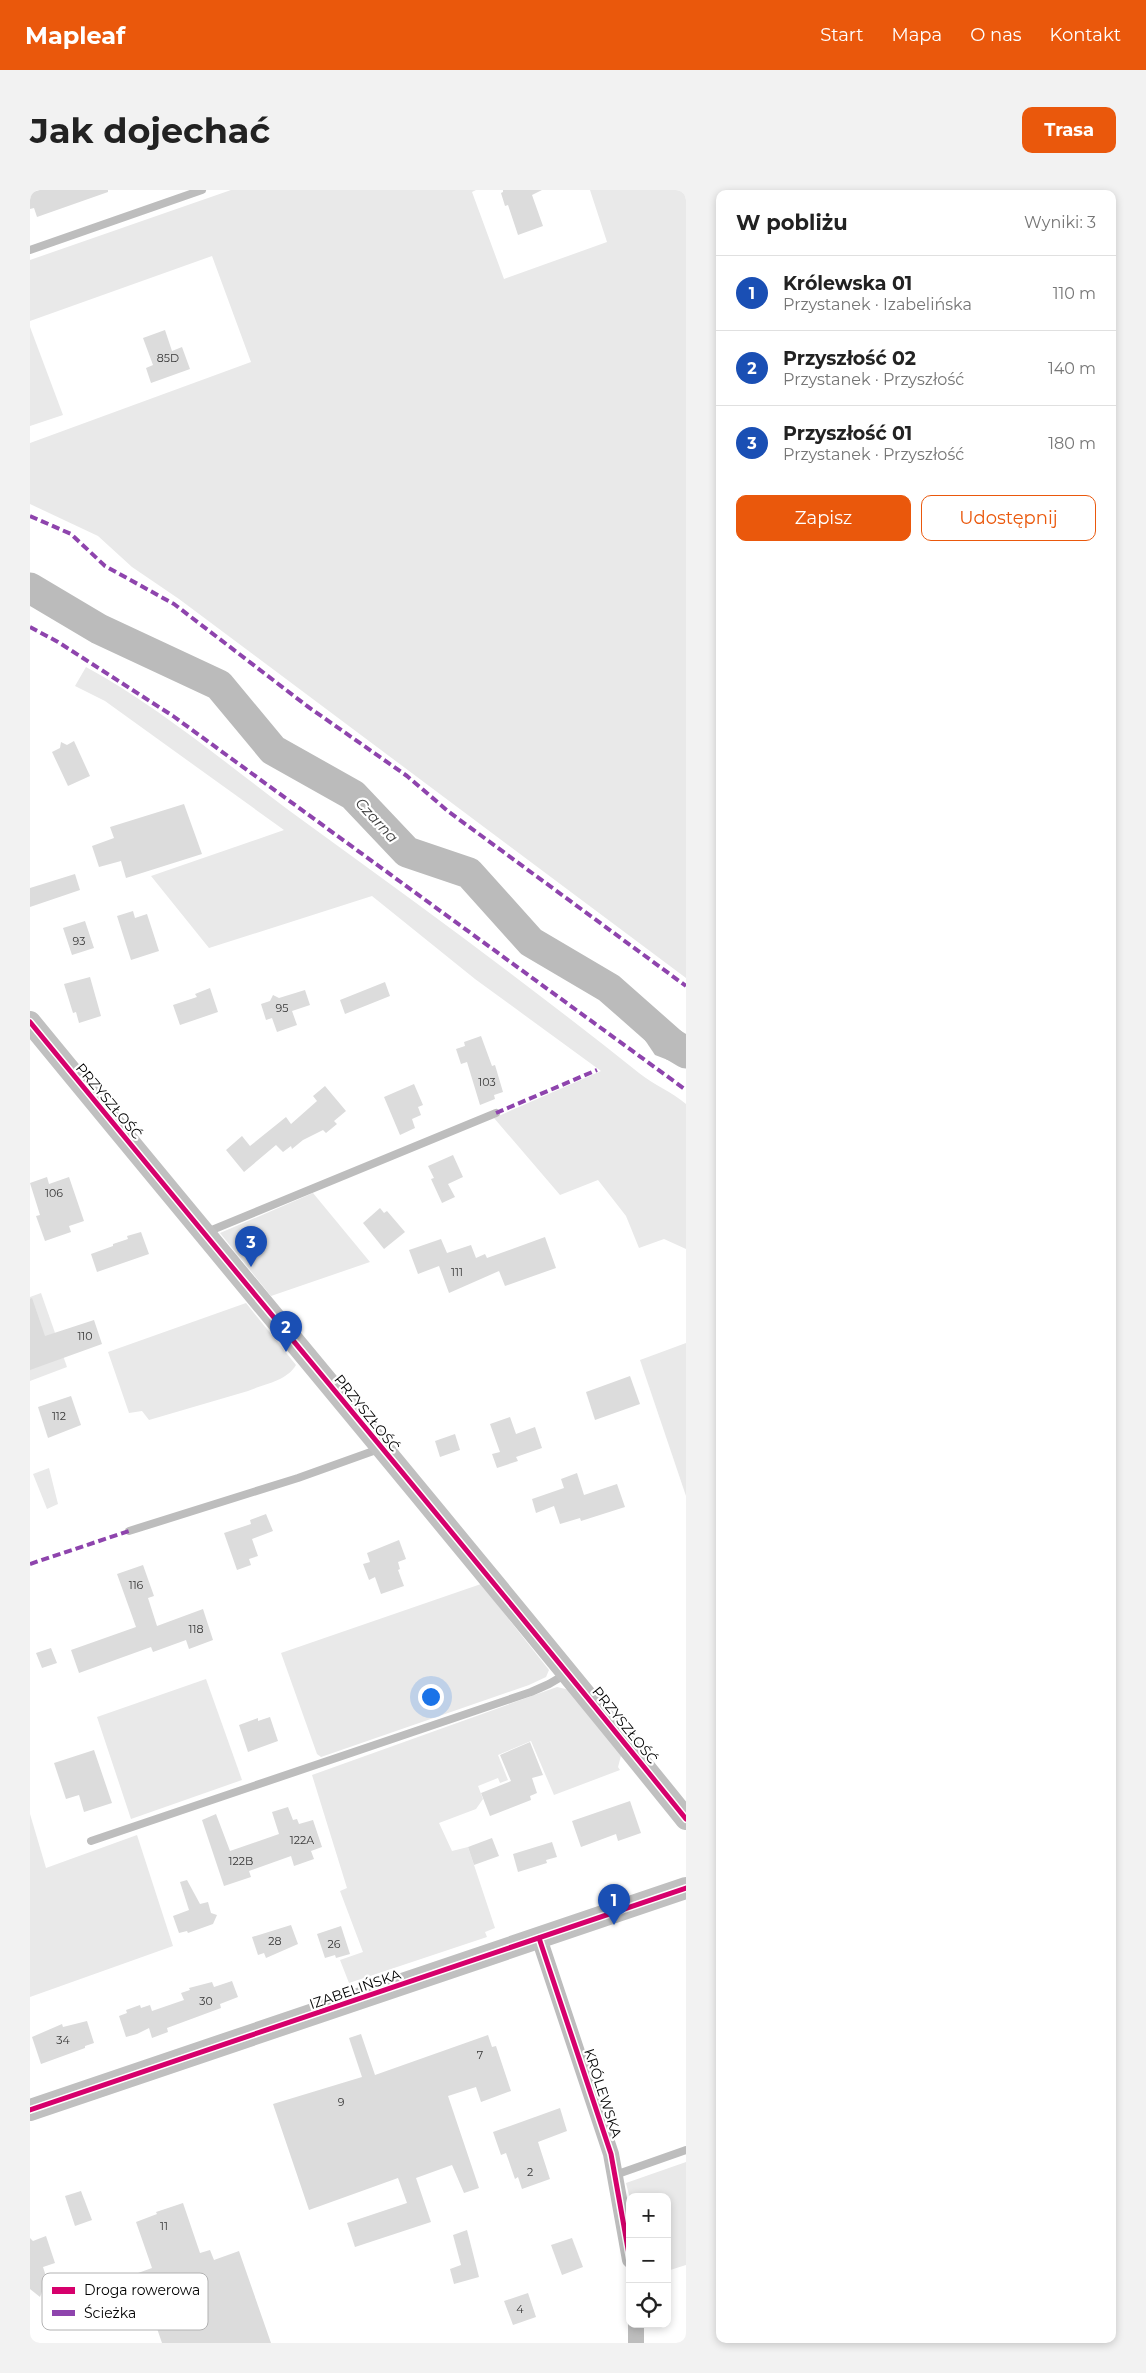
<!DOCTYPE html>
<html lang="pl">
<head>
<meta charset="utf-8">
<style>
  :root { --surface:#fff; --page:#f2f2f2; --text:#222; --muted:#767676; --line:#e0e0e0; --accent:#ea580c }
  body { margin:0; font-family:Montserrat,sans-serif; background:var(--page); color:var(--text) }
  .controls { position:absolute; right:15px; bottom:15px; display:grid; overflow:hidden; border-radius:10px; box-shadow:0 2px 8px #0003 }
  .controls button { width:45px; height:45px; display:grid; place-items:center; padding:0; border:0; border-bottom:1px solid var(--line); background:var(--surface); color:var(--text); font:25px sans-serif }
  .you { position:absolute; left:400px; top:1506px; width:18px; height:18px; margin:-12px; border:4px solid #fff; border-radius:50%; background:#1a73e8; box-shadow:0 0 0 8px #1a73e833 }
  .badge { display:grid; place-items:center; width:32px; height:32px; border-radius:50%; background:var(--accent); color:#fff; font-size:16px; font-weight:700 }
  .pin { position:absolute; translate:-50% -41px; filter:drop-shadow(0 1px 2px #0008) }
  .pin::after { content:''; position:absolute; top:26px; width:18px; height:15px; background:inherit; clip-path:polygon(0 0,100% 0,50% 100%) }
  .list { margin:0; padding:0; list-style:none }
  h2 { display:flex; justify-content:space-between; align-items:center; height:65px; margin:0; padding:0 20px; font-size:21px }
  h2 small { font-size:16px; font-weight:400; color:var(--muted) }
  .list li { display:grid; grid-template-columns:32px 1fr auto; gap:15px; align-items:center; box-sizing:border-box; height:75px; padding:0 20px; border-top:1px solid var(--line) }
  .list b { display:block; font-size:19px; white-space:nowrap }
  .list p { margin:0; font-size:16px; white-space:nowrap; color:var(--muted) }
  .list em { font-size:16px; font-style:normal; color:var(--muted) }
  .actions { display:flex; gap:10px; padding:15px 20px }
  .actions a { flex:1; padding:11px 0; border:1px solid var(--accent); border-radius:10px; text-align:center; font-size:18px; color:var(--accent) }
  .actions .main { background:var(--accent); color:#fff }
  .icon { flex:none; width:28px; height:28px; fill:none; stroke:currentColor; stroke-width:2; stroke-linecap:round; stroke-linejoin:round }
  .map { position:relative; flex:none; width:656px; height:2153px; overflow:hidden; border-radius:10px }
  header { display:flex; align-items:center; gap:30px; box-sizing:border-box; height:70px; padding:0 25px; background:var(--accent); color:#fff }
  header strong { font-size:24px }
  nav { display:flex; gap:28px; margin-inline-start:auto; font-size:18px }
  .intro { display:flex; align-items:center; justify-content:space-between; box-sizing:border-box; height:120px; padding:0 30px }
  h1 { margin:0; font-size:35px }
  .button { padding:12px 22px; border-radius:10px; background:var(--accent); color:#fff; font-size:18px; font-weight:700 }
  main { display:flex; gap:30px; padding:0 30px }
  aside { flex:1; background:var(--surface); border-radius:10px; box-shadow:0 2px 8px #0003 }
  .map>svg:first-child { display:block }
  .green { fill:#e9e9e9 }
  .water { fill:#bbb }
  .lines { fill:none; stroke-linecap:round; stroke-linejoin:round }
  .river { stroke:#bbb; stroke-width:31 }
  .building { fill:#dcdcdc }
  .lane { stroke:#bdbdbd; stroke-width:8 }
  .street { stroke:#bdbdbd; stroke-width:16 }
  .secondary { stroke:#c0c0c0; stroke-width:22 }
  .quiet { stroke:#8e44ad; stroke-width:4; stroke-dasharray:8 4; stroke-linecap:butt }
  .cycleway-casing { stroke:#fff; stroke-width:8 }
  .cycleway { stroke:#d6006c; stroke-width:5 }
  .labels { text-anchor:middle; dominant-baseline:central; stroke-width:4.5; stroke-linejoin:round; paint-order:stroke }
  .number-label { font-size:11px; fill:#373737 }
  .street-label { font-size:14px; fill:#000; stroke:#fff }
  .water-label { font-size:15px; font-style:italic; fill:#3f3f3f; stroke:#fff }
  .key { fill:#fff; stroke:#b2b2b2; stroke-width:1 }
  .key-label { font-size:14px; fill:#000 }
</style>
</head>
<body>
<header>
<strong>Mapleaf</strong>
<nav><a>Start</a><a>Mapa</a><a>O nas</a><a>Kontakt</a></nav>
</header>
<div class="intro"><h1>Jak dojechać</h1><a class="button">Trasa</a></div>
<main>
<div class="map">
<svg width="656" height="2153" viewBox="0 0 656 2153">
  <rect width="100%" height="100%" fill="#fff"/>
  <g class="green">
    <polygon points="201,0 446,0 442,2 474,89 577,52 560,0 656,0 656,788 149,409 102,377 68,346 0,314 0,253 221,172 182,66 0,131 0,70"/>
    <polygon points="0,137 33,225 0,236"/>
    <path d="M56,477c81,44 158,112 234,166 108,78 215,157 319,240 15,12 33,19 47,31v145l-22,-10 -25,9 -13,-32 -28,-36 -38,15 -66,-77 107,-47 -126,-92 -103,-83 -163,52 -58,-72 133,-46 -179,-129 -30,-15z"/>
    <polygon points="283,1003 340,1072 241,1106 190,1043"/>
    <polygon points="11,1103 37,1177 0,1191 0,1107"/>
    <path d="M216,1113l50,62c-9,16 -32,19 -48,26l-99,29 -7,-9 -13,2 -21,-61z"/>
    <polygon points="656,1153 656,1306 610,1170"/>
    <polygon points="19,1278 28,1314 17,1319 3,1284"/>
    <polygon points="451,1394 519,1480 516,1487 499,1495 291,1567 287,1564 251,1463"/>
    <polygon points="176,1489 212,1590 101,1629 67,1527"/>
    <polygon points="527,1497 540,1500 592,1562 588,1577 590,1580 524,1605 501,1551 468,1565 478,1590 470,1593 468,1588 448,1596 453,1609 446,1619 409,1633 422,1661 438,1657 465,1738 455,1742 457,1747 319,1793 310,1770 333,1762 310,1701 317,1698 282,1585"/>
    <polygon points="0,1624 16,1678 107,1645 143,1756 0,1807"/>
    <polygon points="656,1972 656,2075 637,2081 637,2007 600,2007 600,2009 596,1993"/>
  </g>
  <polygon class="water" points="580,798 656,844 656,877 625,865"/>
  <g class="lines">
    <polyline class="river" points="0,398 69,439 189,495 243,560 323,605 377,662 439,683 501,752 579,798 646,857 656,863"/>
  </g>
  <g class="building">
    <polygon points="9,0 78,0 78,2 7,27 4,18 0,19 0,3"/>
    <polygon points="473,0 512,0 502,5 513,36 488,45 478,15 475,16 471,3 473,2"/>
    <polygon points="135,140 142,161 152,157 160,179 121,193 116,178 123,175 113,148"/>
    <polygon points="44,551 60,586 38,596 22,562 30,558 31,552 37,555"/>
    <polygon points="154,614 172,664 96,688 91,671 69,677 62,656 84,648 80,637"/>
    <polygon points="45,684 50,700 0,717 0,698"/>
    <polygon points="103,721 105,728 117,724 129,761 101,770 87,726"/>
    <polygon points="55,731 64,758 42,765 33,738"/>
    <polygon points="60,787 71,826 49,833 46,822 43,823 34,794"/>
    <polygon points="355,792 360,806 315,824 310,810"/>
    <polygon points="180,798 188,822 150,835 143,815 167,807 165,804"/>
    <polygon points="275,800 280,815 262,821 267,835 247,842 242,828 236,830 231,814 240,811 243,805 249,808"/>
    <polygon points="451,846 462,876 465,875 473,902 464,905 465,909 450,915 437,872 431,874 426,859 435,856 434,852"/>
    <polygon points="384,894 393,915 388,917 391,925 382,929 385,938 370,945 354,907"/>
    <polygon points="295,896 316,921 304,931 307,934 296,943 293,940 273,950 262,959 261,956 253,962 246,955 214,982 196,960 212,946 220,956 256,927 261,934 287,911 283,906"/>
    <polygon points="423,965 433,987 418,994 425,1007 412,1013 401,989 404,988 398,976"/>
    <polygon points="17,987 19,994 39,987 54,1031 39,1036 41,1042 15,1051 6,1026 10,1025 0,993"/>
    <polygon points="350,1018 354,1023 357,1021 375,1042 354,1059 333,1033"/>
    <polygon points="111,1042 119,1064 67,1082 61,1064 83,1056 83,1054 98,1049 97,1046"/>
    <polygon points="515,1047 526,1078 475,1096 469,1081 419,1103 409,1076 388,1084 379,1060 411,1049 417,1063 441,1055 446,1068 455,1064 457,1068"/>
    <polygon points="2,1108 15,1146 64,1130 72,1154 0,1180 0,1109"/>
    <polygon points="600,1186 610,1214 565,1230 556,1202"/>
    <polygon points="41,1206 51,1235 18,1248 8,1217"/>
    <polygon points="480,1227 486,1244 505,1237 512,1258 486,1267 488,1271 467,1278 462,1264 470,1262 460,1234"/>
    <polygon points="425,1244 430,1260 410,1267 405,1251"/>
    <polygon points="547,1283 554,1305 587,1294 595,1317 551,1331 550,1328 530,1334 524,1316 506,1323 502,1309 534,1298 531,1289"/>
    <polygon points="236,1324 243,1341 222,1349 228,1366 219,1369 221,1375 207,1380 194,1343 221,1334 220,1330"/>
    <polygon points="369,1350 376,1369 368,1372 370,1379 368,1380 374,1396 351,1404 345,1387 339,1390 333,1374 340,1372 337,1363"/>
    <polygon points="113,1375 124,1406 118,1408 127,1436 173,1419 183,1450 159,1459 156,1450 123,1462 121,1457 49,1483 41,1460 106,1437 87,1384"/>
    <polygon points="21,1458 27,1473 12,1478 6,1463"/>
    <polygon points="240,1527 248,1551 218,1562 209,1535 228,1528 228,1531"/>
    <polygon points="500,1552 513,1585 502,1588 507,1603 500,1606 501,1610 460,1626 451,1603 481,1591 470,1565"/>
    <polygon points="64,1560 82,1613 54,1622 49,1605 36,1609 24,1573"/>
    <polygon points="600,1611 611,1643 588,1651 586,1644 551,1657 542,1631"/>
    <polygon points="258,1617 263,1630 267,1629 269,1634 283,1630 292,1657 281,1661 284,1669 264,1676 261,1666 219,1681 221,1687 194,1696 172,1630 186,1624 200,1661 249,1644 242,1622"/>
    <polygon points="462,1648 469,1666 444,1675 438,1657"/>
    <polygon points="522,1652 527,1667 516,1670 517,1673 488,1682 483,1664"/>
    <polygon points="157,1690 170,1714 178,1712 181,1723 187,1725 183,1734 158,1743 157,1741 149,1743 143,1726 159,1720 150,1692"/>
    <polygon points="261,1735 268,1754 236,1768 234,1763 228,1765 222,1747"/>
    <polygon points="311,1736 320,1764 306,1768 305,1765 295,1768 287,1744"/>
    <polygon points="202,1791 208,1807 190,1814 191,1818 137,1838 138,1842 122,1848 119,1838 107,1844 96,1847 89,1826 97,1823 96,1820 110,1815 111,1818 120,1815 122,1821 154,1810 151,1803 160,1800 159,1798 182,1792 184,1797"/>
    <polygon points="57,1831 64,1853 55,1856 55,1858 11,1874 2,1847 32,1834 33,1837"/>
    <polygon points="331,1844 345,1885 458,1845 462,1857 466,1856 481,1901 451,1912 446,1897 418,1906 449,1998 434,2003 422,1975 386,1988 401,2032 325,2057 317,2033 377,2013 368,1988 279,2020 243,1914 332,1887 319,1848"/>
    <polygon points="530,1918 537,1941 508,1952 520,1989 492,1999 488,1987 485,1989 476,1963 471,1965 463,1942"/>
    <polygon points="51,2001 62,2030 45,2036 35,2006"/>
    <polygon points="153,2013 170,2063 180,2060 184,2070 209,2061 241,2153 132,2153 108,2083 122,2078 106,2032 127,2024 126,2022"/>
    <polygon points="437,2040 449,2087 424,2094 420,2079 431,2075 423,2045"/>
    <polygon points="16,2046 25,2073 13,2077 19,2096 13,2099 10,2107 0,2099 0,2048 3,2051"/>
    <polygon points="542,2048 553,2077 532,2085 521,2055"/>
    <polygon points="498,2103 506,2127 483,2135 474,2111"/>
  </g>
  <g class="lines">
    <g class="lane">
      <polyline points="0,60 172,0"/>
      <polyline points="177,1042 466,923"/>
      <polyline points="99,1341 268,1288 349,1259"/>
      <polyline points="61,1651 501,1502 519,1494 536,1484"/>
      <polyline points="585,1985 656,1960"/>
    </g>
    <g class="street">
      <polyline points="509,1748 581,1964 600,2070"/>
      <polyline points="606,2134 606,2153"/>
    </g>
    <g class="secondary">
      <path d="M0,832c218,266 440,529 656,797"/>
      <polyline points="0,1920 656,1698"/>
    </g>
    <g class="quiet">
      <polyline points="0,326 41,344 75,376 144,414 277,516 377,586 419,622 656,796"/>
      <polyline points="0,437 28,452 143,526 656,900"/>
      <polyline points="466,923 567,880"/>
      <polyline points="0,1374 99,1341"/>
    </g>
    <defs>
      <g id="cycleway">
        <path d="M0,832c218,266 440,529 656,797"/>
        <polyline points="509,1748 581,1964 600,2070"/>
        <polyline points="0,1920 656,1698"/>
      </g>
    </defs>
    <use href="#cycleway" class="cycleway-casing"/>
    <use href="#cycleway" class="cycleway"/>
  </g>
  <g class="labels">
    <g class="number-label">
      <text x="138" y="168">85D</text>
      <text x="49" y="751">93</text>
      <text x="252" y="818">95</text>
      <text x="457" y="892">103</text>
      <text x="24" y="1003">106</text>
      <text x="427" y="1082">111</text>
      <text x="55" y="1146">110</text>
      <text x="29" y="1226">112</text>
      <text x="106" y="1395">116</text>
      <text x="166" y="1439">118</text>
      <text x="272" y="1650">122A</text>
      <text x="211" y="1671">122B</text>
      <text x="245" y="1751">28</text>
      <text x="304" y="1754">26</text>
      <text x="176" y="1811">30</text>
      <text x="33" y="1850">34</text>
      <text x="450" y="1865">7</text>
      <text x="311" y="1912">9</text>
      <text x="500" y="1982">2</text>
      <text x="134" y="2036">11</text>
      <text x="490" y="2119">4</text>
    </g>
    <g class="street-label">
      <text transform="translate(79 911) rotate(50)">PRZYSZŁOŚĆ</text>
      <text transform="translate(337 1223) rotate(51)">PRZYSZŁOŚĆ</text>
      <text transform="translate(595 1535) rotate(51)">PRZYSZŁOŚĆ</text>
      <text transform="translate(325 1799) rotate(-19)">IZABELIŃSKA</text>
      <text transform="translate(573 1903) rotate(72)">KRÓLEWSKA</text>
    </g>
    <g class="water-label">
      <text transform="translate(347 630) rotate(47)">Czarna</text>
    </g>
  </g>
  <rect x="12" y="2083" width="166" height="57" rx="8" class="key"/>
  <rect x="22" y="2097" width="23" height="7" fill="#d6006c"/>
  <rect x="22" y="2120" width="23" height="6" fill="#8e44ad"/>
  <g class="key-label">
    <text x="54" y="2105">Droga rowerowa</text>
    <text x="54" y="2128">Ścieżka</text>
  </g>
</svg>
<div class="controls">
<button>+</button>
<button>−</button>
<button><svg class="icon" aria-label="locate" viewBox="0 0 24 24"><circle cx="12" cy="12" r="6"/><path d="M12 2v4M12 18v4M2 12h4M18 12h4"/></svg></button>
</div>
<div class="you"></div>
<div class="pin badge" style="left:584px;top:1735px;background:#1a4fb4">1</div>
<div class="pin badge" style="left:256px;top:1162px;background:#1a4fb4">2</div>
<div class="pin badge" style="left:221px;top:1077px;background:#1a4fb4">3</div>
</div>
<aside>
<h2>W pobliżu<small>Wyniki: 3</small></h2>
<ul class="list">
<li><span class="badge" style="background:#1a4fb4">1</span><div><b>Królewska 01</b><p>Przystanek · Izabelińska</p></div><em>110 m</em></li>
<li><span class="badge" style="background:#1a4fb4">2</span><div><b>Przyszłość 02</b><p>Przystanek · Przyszłość</p></div><em>140 m</em></li>
<li><span class="badge" style="background:#1a4fb4">3</span><div><b>Przyszłość 01</b><p>Przystanek · Przyszłość</p></div><em>180 m</em></li>
</ul>
<div class="actions"><a class="main">Zapisz</a><a>Udostępnij</a></div>
</aside>
</main>
</body>
</html>
